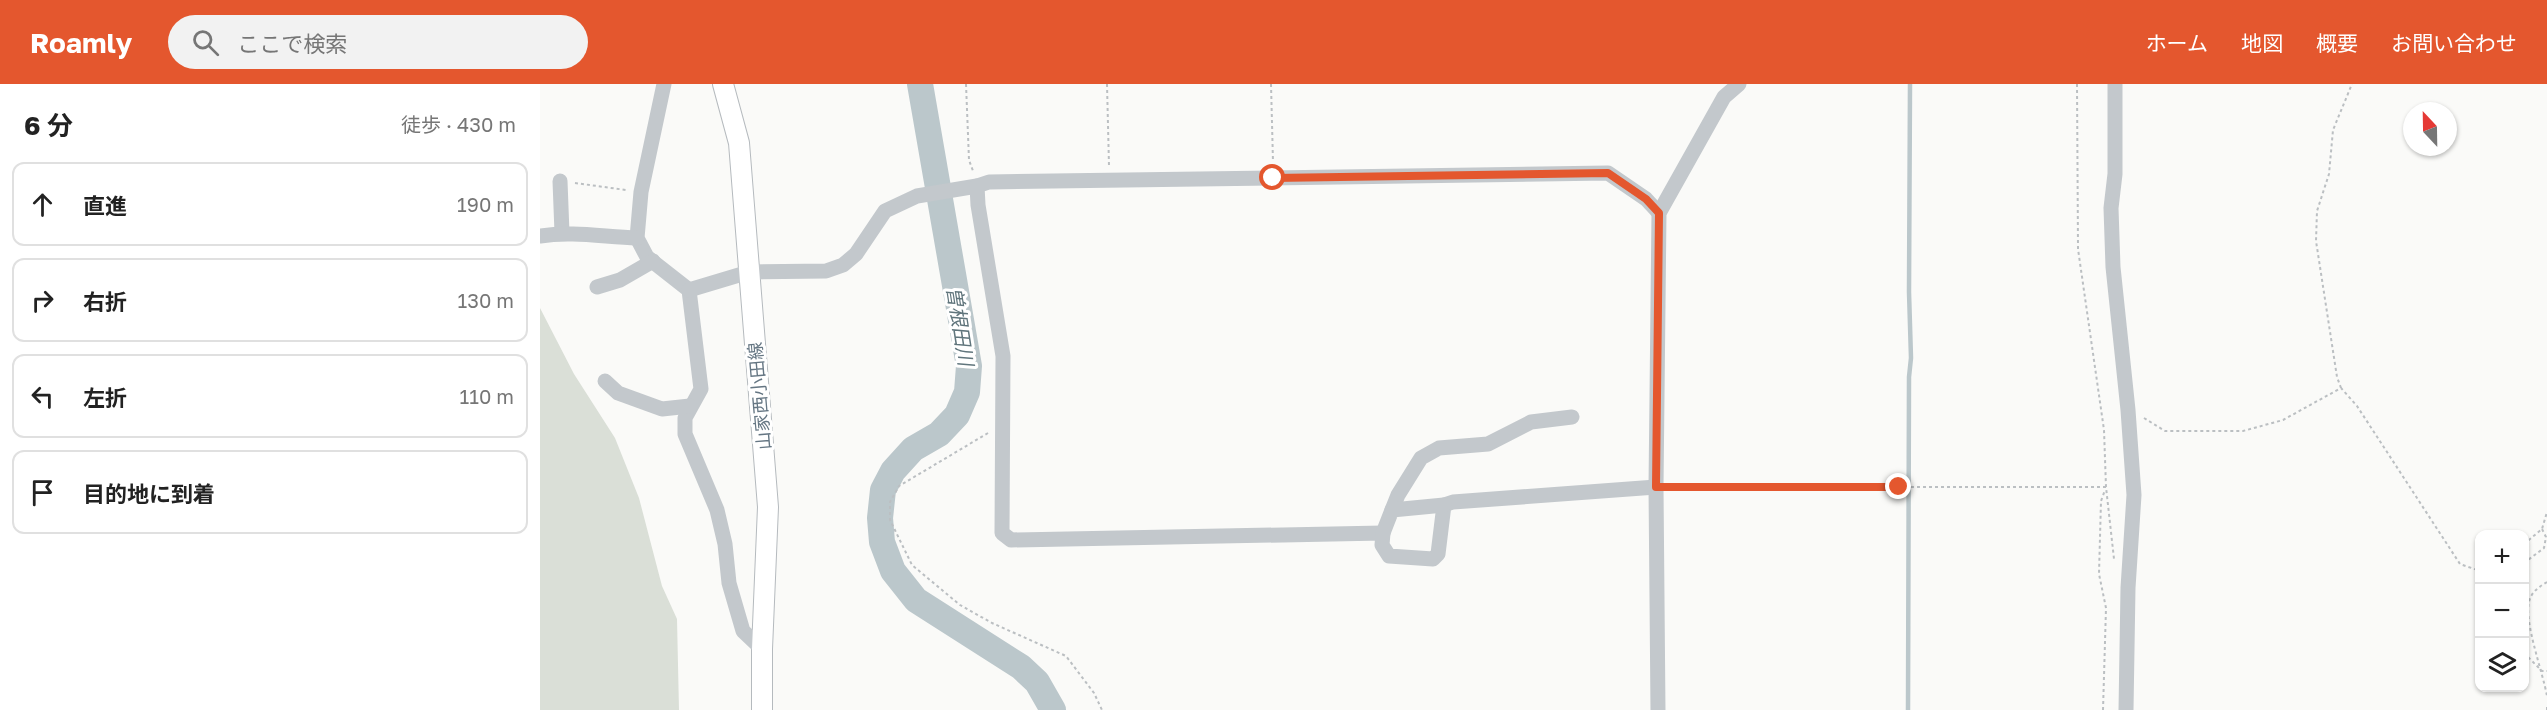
<!DOCTYPE html>
<html lang="ja">
<head>
<meta charset="utf-8">
<style>
  :root { --surface:#fff; --page:#f2f2f2; --text:#222; --muted:#767676; --line:#e0e0e0; --accent:#e4572e }
  body { margin:0; font-family:"Golos Text","Noto Sans JP",sans-serif; background:var(--page); color:var(--text) }
  .controls { position:absolute; right:18px; bottom:18px; display:grid; overflow:hidden; border-radius:12px; box-shadow:0 2px 4px #0004 }
  .controls button { width:54px; height:54px; display:grid; place-items:center; padding:0; border:0; border-bottom:2px solid var(--line); background:var(--surface); color:var(--text); font:30px sans-serif }
  .compass { position:absolute; left:1863px; top:18px; width:54px; height:54px; border-radius:50%; background:var(--surface); box-shadow:0 2px 4px #0004; rotate:338deg }
  .stop { position:absolute; width:18px; height:18px; margin:-14px; border:4px solid #e4572e; border-radius:50%; background:#fff }
  .stop.end { background:#e4572e; border-color:#fff; box-shadow:0 2px 6px #0008 }
  .list { margin:0; padding:0; list-style:none }
  h2 { display:flex; justify-content:space-between; align-items:center; height:78px; margin:0; padding:0 24px; font-size:26px }
  h2 small { font-size:20px; font-weight:400; color:var(--muted) }
  .list li { display:grid; grid-template-columns:39px 1fr auto; gap:18px; align-items:center; box-sizing:border-box; height:84px; margin:0 12px 12px; padding:0 12px; border:2px solid var(--line); border-radius:12px }
  .list b { display:block; font-size:22px; white-space:nowrap }
  .list em { font-size:20px; font-style:normal; color:var(--muted) }
  .icon { flex:none; width:33px; height:33px; fill:none; stroke:currentColor; stroke-width:2; stroke-linecap:round; stroke-linejoin:round }
  .map { position:relative; flex:none; width:2007px; height:626px; overflow:hidden }
  header { display:flex; align-items:center; gap:36px; box-sizing:border-box; height:84px; padding:0 30px; background:var(--accent); color:#fff }
  header strong { font-size:28px }
  nav { display:flex; gap:33px; margin-inline-start:auto; font-size:21px }
  .search { width:420px; height:54px; background:var(--page); display:flex; align-items:center; gap:15px; box-sizing:border-box; padding:0 21px; border-radius:33px; color:var(--muted); font-size:22px }
  main { display:flex }
  aside { flex:1; background:var(--surface) }
  .map>svg:first-child { display:block }
  .green { fill:#dadfd7 }
  .lines { fill:none; stroke-linecap:round; stroke-linejoin:round }
  .stream { stroke:#bbc7cb; stroke-width:4.5 }
  .river { stroke:#bbc7cb; stroke-width:26 }
  .major-casing { stroke:#b5babe; stroke-width:22 }
  .path { stroke:#bbbfc2; stroke-width:2; stroke-dasharray:3 3; stroke-linecap:butt }
  .minor { stroke:#c3c8cc; stroke-width:15 }
  .major { stroke:#fff; stroke-width:20 }
  .route { stroke:#e4572e; stroke-width:8 }
  .labels { text-anchor:middle; dominant-baseline:central; stroke-width:6; stroke-linejoin:round; paint-order:stroke }
  .street-label { font-size:18px; fill:#657683; stroke:#fff }
  .water-label { font-size:20px; font-style:italic; fill:#60757c; stroke:#fff }
</style>
</head>
<body>
<header>
<strong>Roamly</strong>
<div class="search"><svg class="icon" aria-label="search" viewBox="0 0 24 24"><circle cx="10" cy="10" r="6"/><path d="M15 15l6 6"/></svg>ここで検索</div>
<nav><a>ホーム</a><a>地図</a><a>概要</a><a>お問い合わせ</a></nav>
</header>
<main>
<aside>
<h2>6 分<small>徒歩 · 430 m</small></h2>
<ul class="list">
<li><svg class="icon" aria-label="ahead" viewBox="0 0 24 24"><path d="M12 20V5M6 11l6-6 6 6"/></svg><div><b>直進</b></div><em>190 m</em></li>
<li><svg class="icon" aria-label="right" viewBox="0 0 24 24"><path d="M7 20v-9h11M14 6l5 5-5 5"/></svg><div><b>右折</b></div><em>130 m</em></li>
<li><svg class="icon" aria-label="left" viewBox="0 0 24 24"><path d="M17 20v-9H6M10 6l-5 5 5 5"/></svg><div><b>左折</b></div><em>110 m</em></li>
<li><svg class="icon" aria-label="arrive" viewBox="0 0 24 24"><path d="M6 21V4h12l-3 4 3 4H6"/></svg><div><b>目的地に到着</b></div></li>
</ul>
</aside>
<div class="map">
<svg width="2007" height="626" viewBox="0 0 2007 626">
  <rect width="100%" height="100%" fill="#fafaf8"/>
  <polygon class="green" points="0,224 34,290 75,354 99,414 122,502 137,535 139,626 0,626"/>
  <g class="lines">
    <polyline class="stream" points="1368,626 1369,293 1371,274 1369,208 1370,0"/>
    <polyline class="river" points="380,0 429,282 427,308 417,331 399,350 373,365 353,387 343,406 340,434 342,458 353,487 376,516 481,583 497,598 513,626"/>
    <defs>
      <polyline id="major" points="183,0 199,59 228,423 222,565 222,626"/>
    </defs>
    <use href="#major" class="major-casing"/>
    <g class="path">
      <polyline points="426,0 429,76 433,87"/>
      <polyline points="567,0 569,82"/>
      <polyline points="731,0 733,78"/>
      <polyline points="1537,0 1538,165 1564,346 1566,403 1574,475"/>
      <polyline points="35,99 86,106"/>
      <polyline points="1801,304 1797,293 1776,157 1777,127 1789,90 1793,46 1812,0"/>
      <polyline points="1604,334 1625,347 1703,347 1743,336 1801,304 1817,322 1920,480 1940,487"/>
      <polyline points="448,349 359,402 350,418 350,436 372,481 420,521 452,539 526,572 554,609 562,626"/>
      <polyline points="1131,403 1566,403"/>
      <polyline points="1984,460 2002,445 2007,428"/>
      <polyline points="1984,479 2004,464 2006,453 2002,445"/>
      <path d="M2007,498c-8,5 -16,10 -18,20 -5,20 14,71 18,94"/>
      <polyline points="1984,569 2002,587 2007,587"/>
      <polyline points="1563,626 1566,524 1559,490 1561,417 1565,406"/>
      <polyline points="2007,626 2007,622"/>
    </g>
    <g class="minor">
      <polyline points="124,0 101,108 97,154 107,173 149,206 161,305 145,334 145,350 177,426 185,460 189,499 203,547 222,565"/>
      <polyline points="1575,0 1575,90 1571,124 1573,183 1588,326 1594,411 1588,504 1586,626"/>
      <polyline points="20,97 22,149"/>
      <path d="M0,152c32,-5 64,1 97,2"/>
      <polyline points="57,203 80,196 113,177"/>
      <polyline points="149,206 209,188 286,187 303,181 316,170 345,127 377,112 437,102"/>
      <polyline points="65,297 78,309 122,325 150,322"/>
      <polyline points="1116,403 913,418 904,421 898,470 893,475 849,472 842,461 843,449 471,456 462,449 463,272 438,121 437,102 449,98 1068,89 1106,115 1119,129"/>
      <polyline points="852,426 858,411 881,374 899,364 948,360 991,338 1032,333"/>
      <polyline points="843,449 852,426 904,421"/>
      <polyline points="1118,626 1116,403 1119,129 1184,13 1199,0"/>
    </g>
    <use href="#major" class="major"/>
  </g>
  <g class="lines">
    <polyline class="route" points="733,94 1068,89 1106,115 1119,129 1116,403 1359,403"/>
  </g>
  <g class="labels">
    <g class="street-label">
      <text transform="translate(219 312) rotate(-95)">山家西小田線</text>
    </g>
    <g class="water-label">
      <text transform="translate(421 242) rotate(81)">曽根田川</text>
    </g>
  </g>
</svg>
<div class="controls">
<button>+</button>
<button>−</button>
<button><svg class="icon" aria-label="layers" viewBox="0 0 24 24"><path d="M12 4l9 5-9 5-9-5zM3 14l9 5 9-5"/></svg></button>
</div>
<svg class="compass" viewBox="-18 -18 36 36"><path d="M0-13l5 13h-10z" fill="#e53935"/><path d="M0 13l5-13h-10z" fill="#767676"/></svg>
<div class="stop" style="left:733px;top:94px"></div>
<div class="stop end" style="left:1359px;top:403px"></div>
</div>
</main>
</body>
</html>
